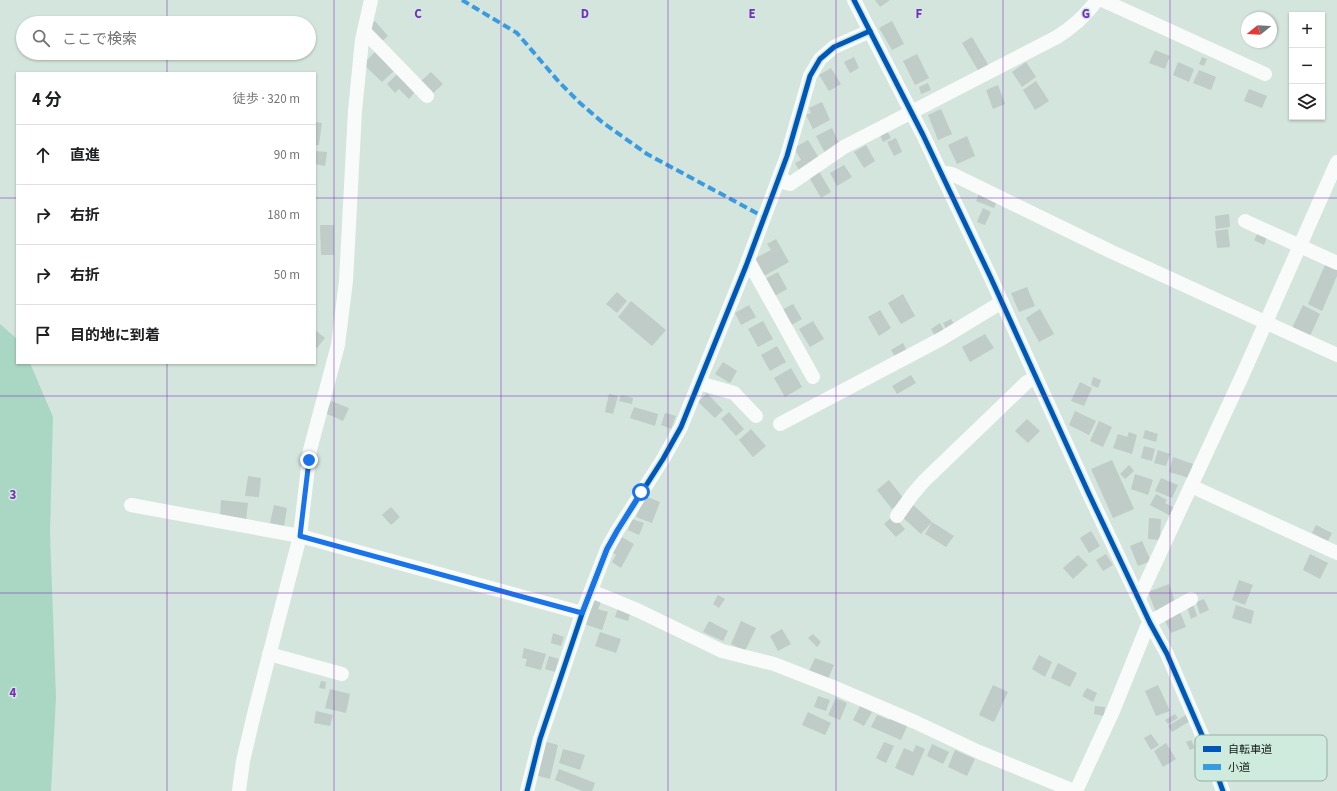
<!DOCTYPE html>
<html lang="ja">
<head>
<meta charset="utf-8">
<style>
  :root { --surface:#fff; --page:#f6f6f6; --text:#202124; --muted:#757577; --line:#e0e0e0 }
  body { margin:0; font-family:"Source Sans 3","Noto Sans JP",sans-serif; background:var(--page); color:var(--text) }
  .controls { position:absolute; right:12px; top:12px; display:grid; overflow:hidden; border-radius:0px; box-shadow:0 1px 3px #0004 }
  .controls button { width:36px; height:36px; display:grid; place-items:center; padding:0; border:0; border-bottom:1px solid var(--line); background:var(--surface); color:var(--text); font:20px sans-serif }
  .compass { position:absolute; left:1241px; top:12px; width:36px; height:36px; border-radius:50%; background:var(--surface); box-shadow:0 1px 3px #0004; rotate:252deg }
  .stop { position:absolute; width:12px; height:12px; margin:-9px; border:3px solid #1a73e8; border-radius:50%; background:#fff }
  .stop.end { background:#1a73e8; border-color:#fff; box-shadow:0 1px 4px #0008 }
  .list { margin:0; padding:0; list-style:none }
  h2 { display:flex; justify-content:space-between; align-items:center; height:52px; margin:0; padding:0 16px; font-size:17px }
  h2 small { font-size:13px; font-weight:400; color:var(--muted) }
  .list li { display:grid; grid-template-columns:26px 1fr auto; gap:12px; align-items:center; box-sizing:border-box; height:60px; padding:0 16px; border-top:1px solid var(--line) }
  .list b { display:block; font-size:15px; white-space:nowrap }
  .list em { font-size:13px; font-style:normal; color:var(--muted) }
  .icon { flex:none; width:22px; height:22px; fill:none; stroke:currentColor; stroke-width:2; stroke-linecap:round; stroke-linejoin:round }
  .map { position:relative; flex:none; width:1337px; height:791px; overflow:hidden }
  .search { position:absolute; background:var(--surface); box-shadow:0 1px 3px #0004; left:16px; top:16px; width:300px; height:44px; display:flex; align-items:center; gap:10px; box-sizing:border-box; padding:0 14px; border-radius:22px; color:var(--muted); font-size:15px }
  .panel { position:absolute; background:var(--surface); box-shadow:0 1px 3px #0004; left:16px; top:72px; width:300px; height:292px; border-radius:0px }
  .map>svg:first-child { display:block }
  .green { fill:#aad6c4 }
  .building { fill:#bfccc7 }
  .lines { fill:none; stroke-linecap:round; stroke-linejoin:round }
  .minor { stroke:#f9fbfa; stroke-width:14 }
  .quiet { stroke:#3a9bdf; stroke-width:4; stroke-dasharray:8 4; stroke-linecap:butt }
  .cycleway-casing { stroke:#ceebde; stroke-width:8 }
  .cycleway { stroke:#0057b8; stroke-width:5 }
  .route { stroke:#1a73e8; stroke-width:5 }
  .grid { fill:none; stroke:#7b2cbf; stroke-width:1; stroke-opacity:0.55 }
  .key { fill:#ceebde; stroke:#95ada2; stroke-width:1 }
  .key-label { font-size:11px; fill:#111c17 }
  .grid-label { font-size:13px; text-anchor:middle; font-weight:bold; fill:#7b2cbf; stroke:#ceebde; stroke-width:3; stroke-linejoin:round; paint-order:stroke }
</style>
</head>
<body>
<div class="map">
<svg width="1337" height="791" viewBox="0 0 1337 791">
  <rect width="100%" height="100%" fill="#d4e5dd"/>
  <polygon class="green" points="0,324 17,339 17,363 30,363 53,417 50,533 56,698 51,791 0,791"/>
  <g class="building">
    <polygon points="875,0 890,0 880,7"/>
    <polygon points="375,21 388,36 381,42 368,28"/>
    <polygon points="892,21 904,44 892,50 879,28"/>
    <polygon points="972,37 989,66 979,72 962,43"/>
    <polygon points="1155,50 1170,56 1165,69 1149,63"/>
    <polygon points="376,51 395,70 382,82 363,64"/>
    <polygon points="917,54 929,78 915,85 903,61"/>
    <polygon points="854,57 859,68 850,73 844,62"/>
    <polygon points="1202,57 1207,59 1204,66 1199,64"/>
    <polygon points="1026,62 1036,77 1022,87 1012,72"/>
    <polygon points="1178,62 1194,69 1189,82 1173,75"/>
    <polygon points="831,68 841,84 829,91 819,75"/>
    <polygon points="1199,70 1216,77 1211,90 1193,83"/>
    <polygon points="431,72 443,84 431,95 420,82"/>
    <polygon points="397,74 415,92 409,99 399,89 395,93 387,84"/>
    <polygon points="1036,81 1049,101 1035,110 1023,90"/>
    <polygon points="928,83 931,90 921,94 919,87"/>
    <polygon points="998,85 1005,104 993,109 986,90"/>
    <polygon points="1249,89 1267,96 1262,108 1244,101"/>
    <polygon points="822,102 830,120 813,129 806,115 811,113 809,108"/>
    <polygon points="941,109 952,134 938,140 928,115"/>
    <polygon points="315,122 322,123 319,145 315,145"/>
    <polygon points="832,128 840,146 825,153 816,136"/>
    <polygon points="886,129 891,138 883,142 879,133"/>
    <polygon points="967,136 975,156 957,164 948,145"/>
    <polygon points="896,138 902,152 894,156 887,142"/>
    <polygon points="808,140 819,158 799,170 795,163 801,160 794,148"/>
    <polygon points="866,145 875,161 864,168 854,152"/>
    <polygon points="315,151 327,152 325,166 315,164"/>
    <polygon points="844,165 852,177 837,186 830,173"/>
    <polygon points="819,171 831,192 821,198 809,177"/>
    <polygon points="980,191 998,199 994,208 976,201"/>
    <polygon points="983,208 991,212 985,225 977,222"/>
    <polygon points="1229,214 1230,227 1216,229 1215,216"/>
    <polygon points="320,225 334,225 334,255 321,255"/>
    <polygon points="1228,229 1230,247 1217,248 1215,231"/>
    <polygon points="1258,233 1267,237 1264,245 1254,240"/>
    <polygon points="776,239 789,262 764,276 754,259 771,250 767,244"/>
    <polygon points="1325,265 1337,270 1337,276 1322,311 1308,304"/>
    <polygon points="778,272 787,289 773,297 763,280"/>
    <polygon points="1027,287 1035,306 1019,312 1011,293"/>
    <polygon points="617,292 627,301 617,313 606,304"/>
    <polygon points="903,294 915,316 901,324 888,303"/>
    <polygon points="631,301 666,330 652,346 618,317"/>
    <polygon points="793,304 802,319 790,326 782,310"/>
    <polygon points="749,305 756,317 741,325 735,313"/>
    <polygon points="1303,305 1320,314 1310,336 1292,328"/>
    <polygon points="1040,309 1054,334 1039,342 1026,318"/>
    <polygon points="880,310 891,328 879,336 868,317"/>
    <polygon points="951,319 954,324 946,329 943,323"/>
    <polygon points="763,321 773,339 758,347 748,329"/>
    <polygon points="813,321 824,339 810,347 799,329"/>
    <polygon points="940,323 944,330 935,336 931,329"/>
    <polygon points="315,330 325,338 317,348 315,346"/>
    <polygon points="985,334 994,348 970,362 962,347"/>
    <polygon points="903,343 907,351 896,358 891,350"/>
    <polygon points="777,346 786,362 770,371 761,355"/>
    <polygon points="723,362 737,371 730,383 715,374"/>
    <polygon points="791,368 802,387 785,397 774,378"/>
    <polygon points="911,375 916,383 897,394 892,386"/>
    <polygon points="1093,377 1101,380 1098,388 1091,385"/>
    <polygon points="1080,382 1092,388 1084,406 1071,401"/>
    <polygon points="707,393 723,410 715,418 698,402"/>
    <polygon points="609,394 618,396 613,414 605,412"/>
    <polygon points="621,395 633,398 632,404 619,401"/>
    <polygon points="331,401 349,408 343,421 325,413"/>
    <polygon points="634,407 658,414 655,426 630,418"/>
    <polygon points="1075,411 1096,421 1089,435 1069,425"/>
    <polygon points="729,412 744,429 736,436 721,419"/>
    <polygon points="665,413 676,416 671,429 661,425"/>
    <polygon points="1027,419 1040,431 1028,443 1015,431"/>
    <polygon points="1099,421 1112,427 1103,447 1090,441"/>
    <polygon points="751,429 766,446 753,457 739,440"/>
    <polygon points="1145,430 1158,434 1156,442 1143,438"/>
    <polygon points="1129,432 1137,435 1132,454 1113,448 1118,434 1127,437"/>
    <polygon points="1144,446 1155,449 1152,461 1141,458"/>
    <polygon points="1158,450 1170,454 1166,466 1154,463"/>
    <polygon points="1173,457 1193,464 1189,478 1169,472"/>
    <polygon points="1112,460 1134,509 1113,518 1091,469"/>
    <polygon points="1129,465 1134,471 1125,479 1120,474"/>
    <polygon points="1135,474 1153,480 1148,495 1131,489"/>
    <polygon points="248,476 261,478 259,497 245,496"/>
    <polygon points="1161,478 1178,485 1172,498 1155,491"/>
    <polygon points="889,480 904,499 892,509 877,490"/>
    <polygon points="1156,494 1167,500 1165,503 1175,508 1171,516 1150,505"/>
    <polygon points="645,496 660,502 652,523 636,517"/>
    <polygon points="221,500 248,503 246,520 220,518"/>
    <polygon points="912,504 932,522 921,534 901,516"/>
    <polygon points="274,505 287,508 284,526 270,523"/>
    <polygon points="391,507 400,517 391,525 382,515"/>
    <polygon points="893,516 905,529 896,537 884,524"/>
    <polygon points="1149,518 1161,519 1160,540 1148,539"/>
    <polygon points="632,519 644,523 639,535 628,530"/>
    <polygon points="932,522 954,536 946,547 925,534"/>
    <polygon points="1316,525 1332,533 1328,541 1312,533"/>
    <polygon points="1091,531 1100,546 1089,553 1080,538"/>
    <polygon points="622,537 634,544 621,568 612,562 616,555 613,553"/>
    <polygon points="1142,541 1151,561 1138,566 1130,546"/>
    <polygon points="1106,554 1113,565 1103,571 1096,560"/>
    <polygon points="1310,554 1328,563 1320,579 1303,570"/>
    <polygon points="1078,555 1088,565 1073,579 1063,568"/>
    <polygon points="1239,580 1253,585 1245,605 1232,600"/>
    <polygon points="1169,584 1176,605 1156,612 1148,592"/>
    <polygon points="718,595 725,599 719,608 713,604"/>
    <polygon points="593,596 602,599 598,609 608,612 602,630 584,624"/>
    <polygon points="1204,599 1209,610 1200,614 1196,602"/>
    <polygon points="1193,604 1197,616 1191,619 1187,607"/>
    <polygon points="1236,605 1254,611 1251,624 1232,618"/>
    <polygon points="618,607 631,611 628,621 615,617"/>
    <polygon points="1180,612 1186,627 1171,633 1164,619"/>
    <polygon points="709,621 728,631 723,641 703,632"/>
    <polygon points="741,621 756,628 745,651 731,644"/>
    <polygon points="782,629 791,644 778,651 770,636"/>
    <polygon points="600,632 621,639 616,653 595,646"/>
    <polygon points="553,633 564,637 561,646 551,643"/>
    <polygon points="813,634 821,642 817,647 808,638"/>
    <polygon points="524,648 546,654 541,670 525,666 527,659 522,658"/>
    <polygon points="1039,655 1052,662 1045,677 1032,669"/>
    <polygon points="549,656 559,659 555,672 545,669"/>
    <polygon points="815,658 834,665 828,679 809,671"/>
    <polygon points="1058,663 1077,673 1070,687 1051,678"/>
    <polygon points="321,681 326,682 325,689 319,688"/>
    <polygon points="993,685 1008,692 994,722 979,715"/>
    <polygon points="1158,685 1170,711 1156,716 1145,691"/>
    <polygon points="1087,688 1097,693 1093,702 1082,696"/>
    <polygon points="330,689 350,694 346,713 325,708"/>
    <polygon points="818,696 830,700 826,711 814,707"/>
    <polygon points="836,698 847,703 840,720 828,715"/>
    <polygon points="860,706 872,712 864,726 853,720"/>
    <polygon points="1095,706 1105,707 1104,716 1094,714"/>
    <polygon points="316,711 333,715 330,726 314,723"/>
    <polygon points="808,712 831,723 825,735 802,725"/>
    <polygon points="1175,714 1178,718 1168,724 1165,720"/>
    <polygon points="877,715 890,720 891,716 908,724 901,740 871,727"/>
    <polygon points="1186,715 1190,721 1172,732 1168,726"/>
    <polygon points="1151,734 1159,745 1151,750 1144,738"/>
    <polygon points="1191,740 1195,748 1190,750 1186,742"/>
    <polygon points="543,741 558,745 550,779 535,775"/>
    <polygon points="884,742 894,746 886,763 876,758"/>
    <polygon points="1166,743 1176,759 1163,767 1154,751"/>
    <polygon points="932,744 949,752 943,764 927,756"/>
    <polygon points="916,745 925,749 913,776 895,768 904,748 913,752"/>
    <polygon points="563,749 585,755 580,770 559,763"/>
    <polygon points="955,750 975,759 967,776 948,767"/>
    <polygon points="559,769 595,783 592,791 582,791 555,780"/>
  </g>
  <g class="lines">
    <g class="minor">
      <polyline points="854,0 923,135 990,276 1089,494 1150,623 1167,654 1205,742 1223,791"/>
      <polyline points="1102,0 1265,74"/>
      <polyline points="364,31 427,96"/>
      <path d="M780,174l6,9 4,1 54,-37 213,-110c16,-10 29,-22 40,-37"/>
      <polyline points="942,175 947,173 952,174 1112,252 1337,355"/>
      <polyline points="1245,221 1337,263"/>
      <polyline points="748,260 813,377"/>
      <polyline points="699,383 734,393 756,416"/>
      <polyline points="780,424 941,339 1002,302"/>
      <polyline points="1191,486 1337,553"/>
      <polyline points="131,505 300,536 582,613"/>
      <polyline points="897,516 912,495 924,481 1027,382 1036,377"/>
      <polyline points="591,591 637,610 722,651 774,664 833,687 915,722 979,752 1074,791"/>
      <polyline points="1139,598 1243,374 1337,162"/>
      <polyline points="269,654 342,674"/>
      <polyline points="239,791 243,761 254,714 300,536 310,450 338,345 346,281 355,111 362,40 371,0"/>
      <polyline points="527,791 540,739 583,611 607,549 617,531 663,459 681,427 746,266 787,156 810,76 820,59 834,47 870,31"/>
      <polyline points="1076,791 1113,711 1147,627 1155,619 1191,599"/>
    </g>
    <polyline class="quiet" points="462,0 517,33 559,82 580,103 602,122 647,154 764,217"/>
    <defs>
      <g id="cycleway">
        <polyline points="854,0 923,135 990,276 1089,494 1150,623 1167,654 1205,742 1223,791"/>
        <polyline points="527,791 540,739 583,611 607,549 617,531 663,459 681,427 746,266 787,156 810,76 820,59 834,47 870,31"/>
      </g>
    </defs>
    <use href="#cycleway" class="cycleway-casing"/>
    <use href="#cycleway" class="cycleway"/>
  </g>
  <g class="lines">
    <polyline class="route" points="309,460 300,536 582,613 607,549 617,531 641,492"/>
  </g>
  <path class="grid" d="M167,0v23M334,0v791M501,0v791M668,0v791M836,0v791M1003,0v791M1170,0v791M167,53v20M0,198h17M315,198h1022M167,363v428M0,396h1337M0,593h1337"/>
  <rect x="1195" y="735" width="132" height="46" rx="6" class="key"/>
  <rect x="1203" y="746" width="18" height="6" fill="#0057b8"/>
  <rect x="1203" y="764" width="18" height="6" fill="#3a9bdf"/>
  <g class="key-label">
    <text x="1228" y="753">自転車道</text>
    <text x="1228" y="771">小道</text>
  </g>
  <g class="grid-label">
    <text x="418" y="18">C</text>
    <text x="585" y="18">D</text>
    <text x="752" y="18">E</text>
    <text x="919" y="18">F</text>
    <text x="1086" y="18">G</text>
    <text x="13" y="499">3</text>
    <text x="13" y="697">4</text>
  </g>
</svg>
<div class="controls">
<button>+</button>
<button>−</button>
<button><svg class="icon" aria-label="layers" viewBox="0 0 24 24"><path d="M12 4l9 5-9 5-9-5zM3 14l9 5 9-5"/></svg></button>
</div>
<svg class="compass" viewBox="-18 -18 36 36"><path d="M0-13l5 13h-10z" fill="#e53935"/><path d="M0 13l5-13h-10z" fill="#757577"/></svg>
<div class="stop" style="left:641px;top:492px"></div>
<div class="stop end" style="left:309px;top:460px"></div>
<div class="search"><svg class="icon" aria-label="search" viewBox="0 0 24 24"><circle cx="10" cy="10" r="6"/><path d="M15 15l6 6"/></svg>ここで検索</div>
<section class="panel">
<h2>4 分<small>徒歩 · 320 m</small></h2>
<ul class="list">
<li><svg class="icon" aria-label="ahead" viewBox="0 0 24 24"><path d="M12 20V5M6 11l6-6 6 6"/></svg><div><b>直進</b></div><em>90 m</em></li>
<li><svg class="icon" aria-label="right" viewBox="0 0 24 24"><path d="M7 20v-9h11M14 6l5 5-5 5"/></svg><div><b>右折</b></div><em>180 m</em></li>
<li><svg class="icon" aria-label="right" viewBox="0 0 24 24"><path d="M7 20v-9h11M14 6l5 5-5 5"/></svg><div><b>右折</b></div><em>50 m</em></li>
<li><svg class="icon" aria-label="arrive" viewBox="0 0 24 24"><path d="M6 21V4h12l-3 4 3 4H6"/></svg><div><b>目的地に到着</b></div></li>
</ul>
</section>
</div>
</body>
</html>
